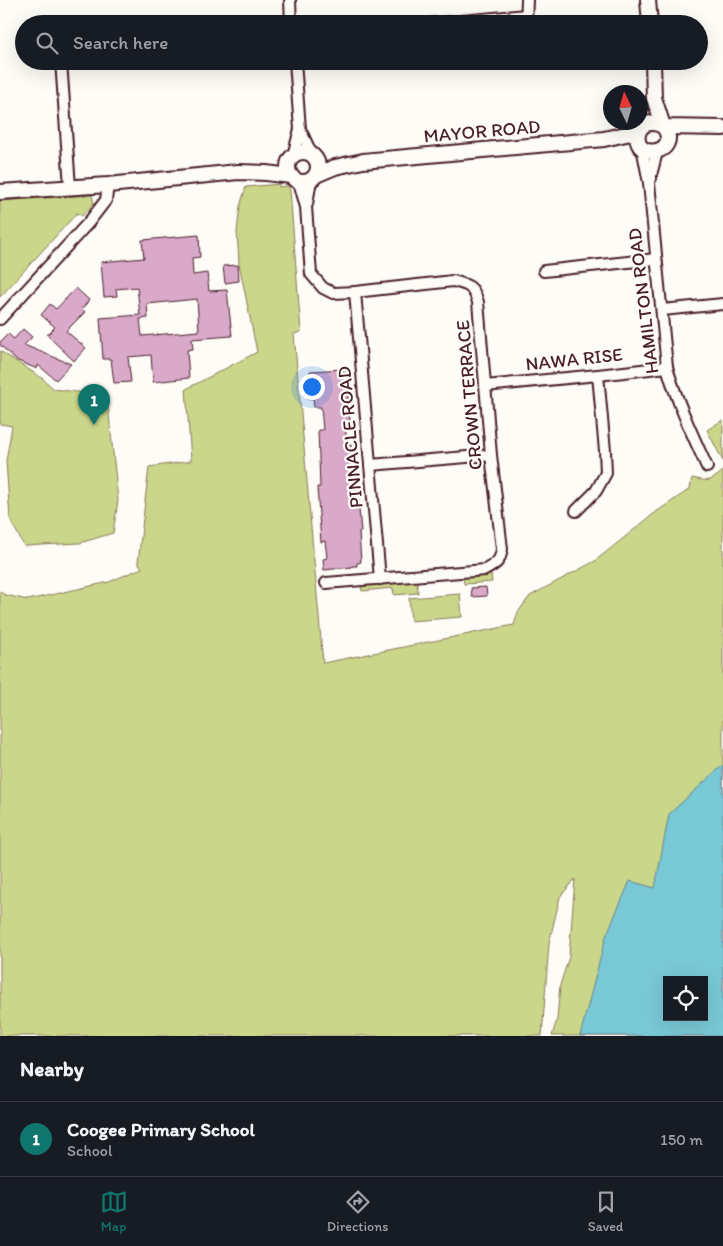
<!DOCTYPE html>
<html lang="en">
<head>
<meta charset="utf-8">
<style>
  :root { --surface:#171b24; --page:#242831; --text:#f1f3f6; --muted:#9ea1a6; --line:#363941; --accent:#0f766e }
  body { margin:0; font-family:Itim,sans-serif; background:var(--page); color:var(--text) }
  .controls { position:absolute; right:15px; bottom:15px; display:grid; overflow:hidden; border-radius:0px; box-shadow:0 5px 20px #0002 }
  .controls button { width:45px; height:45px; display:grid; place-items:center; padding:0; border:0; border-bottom:1px solid var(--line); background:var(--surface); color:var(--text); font:25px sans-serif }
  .compass { position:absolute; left:603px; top:85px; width:45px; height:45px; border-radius:50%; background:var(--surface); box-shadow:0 5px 20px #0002; rotate:355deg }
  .you { position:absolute; left:311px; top:386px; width:18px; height:18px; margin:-12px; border:4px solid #fff; border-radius:50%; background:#1a73e8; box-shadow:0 0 0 8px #1a73e833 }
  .badge { display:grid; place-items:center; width:32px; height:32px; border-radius:50%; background:var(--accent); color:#fff; font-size:16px; font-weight:700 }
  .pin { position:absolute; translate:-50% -41px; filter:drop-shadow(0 1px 2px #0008) }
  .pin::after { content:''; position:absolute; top:26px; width:18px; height:15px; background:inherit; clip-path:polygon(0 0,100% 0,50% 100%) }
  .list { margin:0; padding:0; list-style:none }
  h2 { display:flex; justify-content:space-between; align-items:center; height:65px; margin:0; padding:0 20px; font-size:21px }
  h2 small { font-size:16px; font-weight:400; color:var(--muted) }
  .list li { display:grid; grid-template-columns:32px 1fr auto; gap:15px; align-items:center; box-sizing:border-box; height:75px; padding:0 20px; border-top:1px solid var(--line) }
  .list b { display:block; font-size:19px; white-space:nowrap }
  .list p { margin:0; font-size:16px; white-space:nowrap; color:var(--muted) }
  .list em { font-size:16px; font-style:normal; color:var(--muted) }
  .icon { flex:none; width:28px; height:28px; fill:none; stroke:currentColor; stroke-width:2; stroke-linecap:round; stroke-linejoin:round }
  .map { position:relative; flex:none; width:723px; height:1036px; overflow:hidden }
  .search { position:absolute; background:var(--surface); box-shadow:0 5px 20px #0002; left:15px; right:15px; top:15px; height:55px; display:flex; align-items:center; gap:12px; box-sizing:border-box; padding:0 18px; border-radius:28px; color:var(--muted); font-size:19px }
  .sheet { height:140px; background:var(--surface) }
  nav { display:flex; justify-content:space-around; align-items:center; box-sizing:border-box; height:70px; border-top:1px solid var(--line); background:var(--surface); font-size:14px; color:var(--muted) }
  nav a { display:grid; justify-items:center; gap:2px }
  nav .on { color:var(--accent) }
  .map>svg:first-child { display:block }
  .green { fill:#cad68a; stroke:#8a7a5a; fill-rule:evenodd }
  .water { fill:#79c8d5; stroke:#668491; fill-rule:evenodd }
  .building { fill:#d9a9c9; stroke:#4a1f2b; fill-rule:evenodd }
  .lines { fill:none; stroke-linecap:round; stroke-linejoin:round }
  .street-casing { stroke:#4a1f2b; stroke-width:14 }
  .secondary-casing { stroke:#4a1f2b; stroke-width:18 }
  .street { stroke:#fdfcf7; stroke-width:10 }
  .secondary { stroke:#fdfcf7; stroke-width:14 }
  .labels { text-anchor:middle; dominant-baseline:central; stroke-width:4.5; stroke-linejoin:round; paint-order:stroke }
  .street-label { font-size:19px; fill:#4a1f2b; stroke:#fdfcf7 }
</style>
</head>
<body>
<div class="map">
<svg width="723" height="1036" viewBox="0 0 723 1036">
  <rect width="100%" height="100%" fill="#fdfcf7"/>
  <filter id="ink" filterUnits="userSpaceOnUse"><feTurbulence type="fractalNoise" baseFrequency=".02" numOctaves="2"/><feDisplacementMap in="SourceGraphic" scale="10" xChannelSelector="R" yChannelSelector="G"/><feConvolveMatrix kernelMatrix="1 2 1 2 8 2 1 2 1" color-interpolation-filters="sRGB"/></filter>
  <g filter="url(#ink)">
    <g class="green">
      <path d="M279,184v3l9,-1 2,4 11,142 -7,2 29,329 191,-38 4,-13 12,-16 65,-35 61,-49 34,-23 2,-11c18,4 17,4 31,-7v565h-171l5,-17 3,-34 9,-28 6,-78 -15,18 -11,46 -7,93h-542v-445l5,4 23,5 81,-18 33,-14 -4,-6 11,-95 42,-6 -5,-72 71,-37 -18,-88 -2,-33 3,-25 6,-19zM667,980h37v37h-37z"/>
      <polygon points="92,195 94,203 82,216 77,213 0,297 0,201"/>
      <polygon points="0,351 42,378 54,389 107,396 118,500 113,533 80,543 24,546 10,519 6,461 12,426 0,424"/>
      <polygon points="723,420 723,461 707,430"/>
      <polygon points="491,574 492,582 464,584 463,576"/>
      <polygon points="417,581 418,593 394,595 393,588 362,591 361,586"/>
      <polygon points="460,594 462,617 411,621 409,598"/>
    </g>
    <path class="water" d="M723,765v271h-143l26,-100 24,-55 25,7 14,-74zM667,980h37v37h-37z"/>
    <g class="building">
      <path d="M199,235l1,22 -8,1 1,17 14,-2 2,18 18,-1 5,46 -40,3 1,10 -6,1 2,28 -36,4 -2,-27 -23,2 3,25 -17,1 -3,-24h-8l-3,-41 40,-3 -3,-28 -21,2 1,7 -13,1 -3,-35 43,-4 -2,-18zM197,299l2,32 -57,5 -2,-17 8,-1 -1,-14z"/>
      <polygon points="238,265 239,281 225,283 223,266"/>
      <polygon points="76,288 89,300 82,309 85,312 66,331 86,348 74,361 47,335 55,327 41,315 50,304 56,309"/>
      <polygon points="23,329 32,337 24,345 71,364 56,380 38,365 37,369 16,360 0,345 0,342 8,334 14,339"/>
      <polygon points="343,369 344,373 346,373 350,421 345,422 347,445 351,445 351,452 354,451 361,532 359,532 361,562 357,563 357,566 352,566 352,567 324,570 323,559 327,558 325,541 321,542 317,487 320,487 318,430 323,430 321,407 314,407 313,398 308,399 307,391 312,390 310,371"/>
      <polygon points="486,587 487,596 472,597 471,588"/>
    </g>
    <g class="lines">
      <defs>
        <g id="street">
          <polyline points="290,0 291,24"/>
          <polyline points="427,24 526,15"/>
          <polyline points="526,24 527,0"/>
          <polyline points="61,61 70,187"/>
          <polyline points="295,61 300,129 313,157"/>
          <path d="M642,147l7,36 18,184c10,35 25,67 40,100"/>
          <polyline points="293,156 300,129"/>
          <polyline points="650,179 657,152"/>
          <path d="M299,182l7,25 5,67 12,14 10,5 22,-1 98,-11c16,4 20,5 25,21l13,153 11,94c-2,13 -6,15 -17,21l-159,13"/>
          <polyline points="307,204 311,180"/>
          <polyline points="544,271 656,259"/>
          <polyline points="355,292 380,579"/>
          <polyline points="662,310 723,304"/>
          <polyline points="0,319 89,222 106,200 108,185"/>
          <polyline points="485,386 598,375 667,367"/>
          <polyline points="370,465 491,455"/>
          <polyline points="576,511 596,491 606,473 605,451 598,375"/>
        </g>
        <g id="secondary">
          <polyline points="648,0 650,24"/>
          <polyline points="653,61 654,98 663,126"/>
          <path d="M664,127c18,27 -31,35 -26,7 3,-13 17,-13 26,-7l59,1"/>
          <circle cx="303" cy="167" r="15"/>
          <polyline points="316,175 335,167 363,161 604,139 639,131"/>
          <polyline points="0,192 108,185 238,172 266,173 291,176"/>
        </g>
      </defs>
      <use href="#street" class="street-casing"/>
      <use href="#secondary" class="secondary-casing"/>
      <use href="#street" class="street"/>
      <use href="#secondary" class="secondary"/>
    </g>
  </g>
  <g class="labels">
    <g class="street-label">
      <text transform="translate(482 131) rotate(-5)">MAYOR ROAD</text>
      <text transform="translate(643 301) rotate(-97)">HAMILTON ROAD</text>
      <text transform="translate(574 359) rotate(-6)">NAWA RISE</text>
      <text transform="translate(469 395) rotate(-95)">CROWN TERRACE</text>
      <text transform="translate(350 437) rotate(-95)">PINNACLE ROAD</text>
    </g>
  </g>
</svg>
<div class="controls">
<button><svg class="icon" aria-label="locate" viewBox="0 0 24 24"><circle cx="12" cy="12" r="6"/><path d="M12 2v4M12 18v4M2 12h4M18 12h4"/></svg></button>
</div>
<svg class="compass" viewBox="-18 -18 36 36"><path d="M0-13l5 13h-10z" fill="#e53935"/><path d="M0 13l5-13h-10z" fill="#9ea1a6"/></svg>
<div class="you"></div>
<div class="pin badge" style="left:94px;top:425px">1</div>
<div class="search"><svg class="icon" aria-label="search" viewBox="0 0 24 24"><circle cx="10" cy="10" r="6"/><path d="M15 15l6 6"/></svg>Search here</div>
</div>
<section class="sheet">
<h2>Nearby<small></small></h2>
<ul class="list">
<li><span class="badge">1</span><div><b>Coogee Primary School</b><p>School</p></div><em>150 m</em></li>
</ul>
</section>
<nav>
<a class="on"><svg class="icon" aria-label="map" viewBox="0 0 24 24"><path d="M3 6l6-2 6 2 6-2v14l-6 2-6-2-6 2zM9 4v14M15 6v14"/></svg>Map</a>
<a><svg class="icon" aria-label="directions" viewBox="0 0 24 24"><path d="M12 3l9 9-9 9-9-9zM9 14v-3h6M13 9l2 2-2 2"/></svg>Directions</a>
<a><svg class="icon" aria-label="saved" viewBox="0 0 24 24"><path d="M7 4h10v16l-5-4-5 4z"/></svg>Saved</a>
</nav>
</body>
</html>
